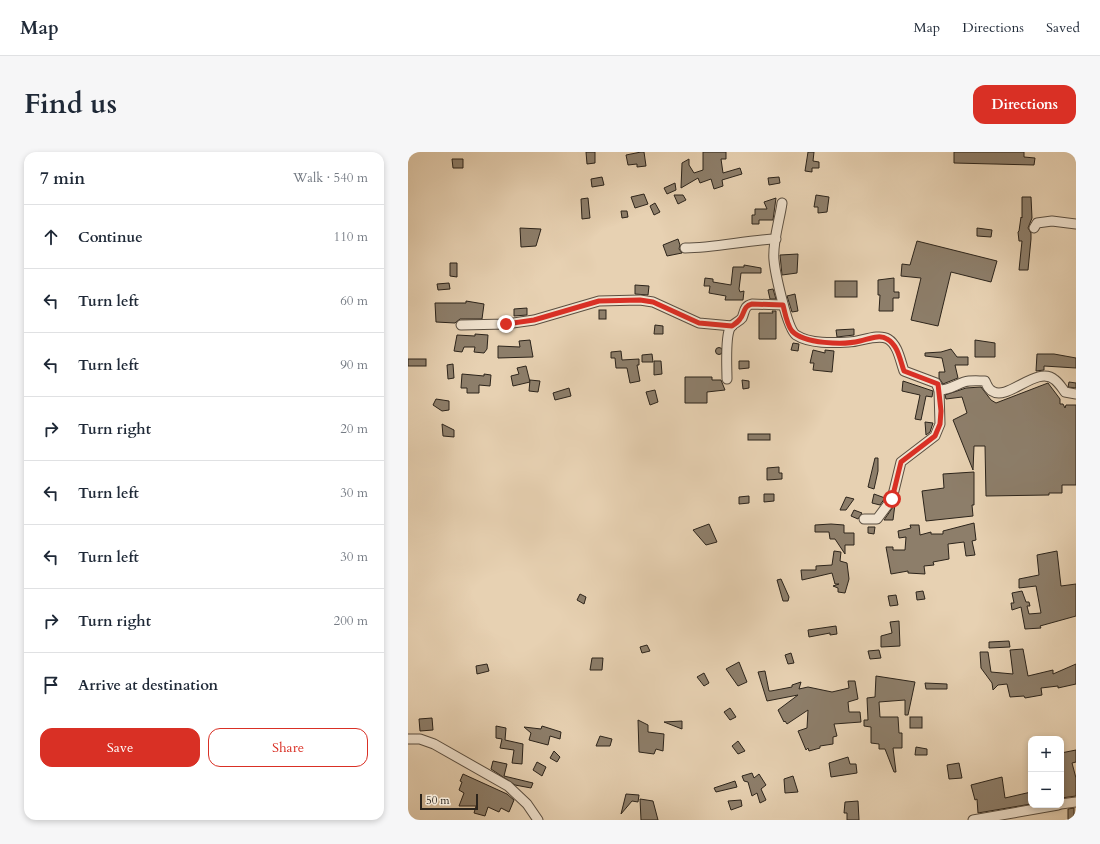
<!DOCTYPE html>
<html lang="en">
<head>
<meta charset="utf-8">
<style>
  :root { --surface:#fff; --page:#f6f6f7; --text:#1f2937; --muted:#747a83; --line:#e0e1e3; --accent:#d93025 }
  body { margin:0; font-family:Cardo,serif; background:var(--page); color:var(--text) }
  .controls { position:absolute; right:12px; bottom:12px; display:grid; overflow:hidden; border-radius:8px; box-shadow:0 2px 6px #0003 }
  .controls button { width:36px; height:36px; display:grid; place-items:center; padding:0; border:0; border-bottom:1px solid var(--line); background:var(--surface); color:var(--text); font:20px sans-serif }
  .scale { position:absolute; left:12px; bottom:10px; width:58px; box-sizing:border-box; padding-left:4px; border:2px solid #2c241b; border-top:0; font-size:11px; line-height:14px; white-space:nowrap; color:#2c241b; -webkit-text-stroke:3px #efe1cd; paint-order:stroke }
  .stop { position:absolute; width:12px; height:12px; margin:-9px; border:3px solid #d93025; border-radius:50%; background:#fff }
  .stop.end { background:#d93025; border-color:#fff; box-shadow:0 1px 4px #0008 }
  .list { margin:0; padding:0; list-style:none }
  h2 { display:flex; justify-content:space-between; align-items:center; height:52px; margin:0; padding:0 16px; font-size:17px }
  h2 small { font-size:13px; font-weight:400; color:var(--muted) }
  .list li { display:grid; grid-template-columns:26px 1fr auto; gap:12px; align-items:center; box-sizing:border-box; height:64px; padding:0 16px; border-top:1px solid var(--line) }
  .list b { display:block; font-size:15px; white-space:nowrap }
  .list em { font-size:13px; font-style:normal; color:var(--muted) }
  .actions { display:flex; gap:8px; padding:12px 16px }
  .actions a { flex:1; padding:9px 0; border:1px solid var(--accent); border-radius:12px; text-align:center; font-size:14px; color:var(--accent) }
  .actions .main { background:var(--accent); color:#fff }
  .icon { flex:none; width:22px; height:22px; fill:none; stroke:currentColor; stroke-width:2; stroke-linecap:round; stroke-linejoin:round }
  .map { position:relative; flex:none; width:668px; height:668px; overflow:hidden; border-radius:12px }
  header { display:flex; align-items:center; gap:24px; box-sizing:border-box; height:56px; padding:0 20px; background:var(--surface); border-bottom:1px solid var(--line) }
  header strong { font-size:19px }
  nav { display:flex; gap:22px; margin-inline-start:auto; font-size:14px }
  .intro { display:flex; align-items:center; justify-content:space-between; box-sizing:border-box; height:96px; padding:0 24px }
  h1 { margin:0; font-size:28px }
  .button { padding:10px 18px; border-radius:12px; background:var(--accent); color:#fff; font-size:14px; font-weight:700 }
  main { display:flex; gap:24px; padding:0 24px }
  aside { flex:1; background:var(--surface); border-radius:12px; box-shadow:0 2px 6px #0003 }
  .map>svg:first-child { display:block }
  .building { fill:#8d7e6a; stroke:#2c241b }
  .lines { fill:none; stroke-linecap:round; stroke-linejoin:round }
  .minor-casing { stroke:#5b4f41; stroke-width:11 }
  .minor { stroke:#efe1cd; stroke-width:9 }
  .route { stroke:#d93025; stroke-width:5 }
</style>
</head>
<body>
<header>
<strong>Map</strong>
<nav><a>Map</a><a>Directions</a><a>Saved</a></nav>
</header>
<div class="intro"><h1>Find us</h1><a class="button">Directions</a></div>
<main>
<aside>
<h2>7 min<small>Walk · 540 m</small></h2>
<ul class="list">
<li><svg class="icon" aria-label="ahead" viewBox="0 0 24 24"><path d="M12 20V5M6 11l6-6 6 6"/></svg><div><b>Continue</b></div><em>110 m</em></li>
<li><svg class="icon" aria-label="left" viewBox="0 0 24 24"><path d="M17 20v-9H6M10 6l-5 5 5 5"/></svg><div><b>Turn left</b></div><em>60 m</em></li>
<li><svg class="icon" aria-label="left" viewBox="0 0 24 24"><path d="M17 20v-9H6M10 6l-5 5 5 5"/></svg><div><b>Turn left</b></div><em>90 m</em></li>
<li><svg class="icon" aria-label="right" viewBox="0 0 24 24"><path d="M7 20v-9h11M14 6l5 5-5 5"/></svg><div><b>Turn right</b></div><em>20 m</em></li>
<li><svg class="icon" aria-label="left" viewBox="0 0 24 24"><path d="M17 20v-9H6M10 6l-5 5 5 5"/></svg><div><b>Turn left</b></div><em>30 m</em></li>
<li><svg class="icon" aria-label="left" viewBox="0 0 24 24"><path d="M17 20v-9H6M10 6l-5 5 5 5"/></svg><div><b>Turn left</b></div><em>30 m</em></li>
<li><svg class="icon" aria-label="right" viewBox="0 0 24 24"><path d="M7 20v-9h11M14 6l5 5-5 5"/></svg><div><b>Turn right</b></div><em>200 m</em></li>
<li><svg class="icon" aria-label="arrive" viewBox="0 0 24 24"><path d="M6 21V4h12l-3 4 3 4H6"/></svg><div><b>Arrive at destination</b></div></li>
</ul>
<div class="actions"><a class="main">Save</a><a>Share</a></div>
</aside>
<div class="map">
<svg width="668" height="668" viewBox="0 0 668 668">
  <rect width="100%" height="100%" fill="#e7d1b2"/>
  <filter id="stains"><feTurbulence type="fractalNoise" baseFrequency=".005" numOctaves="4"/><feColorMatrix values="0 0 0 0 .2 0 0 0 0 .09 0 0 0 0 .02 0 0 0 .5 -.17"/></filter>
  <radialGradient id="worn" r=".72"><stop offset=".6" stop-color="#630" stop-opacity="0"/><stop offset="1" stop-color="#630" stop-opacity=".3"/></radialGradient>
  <g class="building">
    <polygon points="178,0 187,0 187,11 179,12"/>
    <polygon points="233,0 236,0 238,14 229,15 229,12 220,13 218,3"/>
    <polygon points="295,0 318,0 318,7 313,7 315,21 332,16 334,22 314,28 315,34 306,37 303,27 292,31 290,26 273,36 274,11 281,7 281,13 286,21 295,18"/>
    <polygon points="400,0 406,0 405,9 411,10 411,16 404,16 404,20 397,19"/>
    <polygon points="546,0 616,0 616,5 627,6 626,13 546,11"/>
    <polygon points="44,7 55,7 55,16 45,16"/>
    <polygon points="194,25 196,33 184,35 183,27"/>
    <polygon points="371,25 372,31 361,33 360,26"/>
    <polygon points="267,31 268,38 259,42 256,36"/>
    <polygon points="236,42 240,52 227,56 223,45"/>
    <polygon points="266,43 275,43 278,48 270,52"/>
    <polygon points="408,43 421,45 419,60 410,61 410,55 406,55"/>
    <polygon points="614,45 623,45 624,66 620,76 623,81 623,87 620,118 611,118 614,89 611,89 610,80 611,79 613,65 614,66"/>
    <polygon points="180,46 182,66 174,67 173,47"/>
    <polygon points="368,46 365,68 351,68 351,72 344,72 344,63 347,63 347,57 359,57 356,50"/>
    <polygon points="247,51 252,60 246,63 242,54"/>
    <polygon points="213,59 219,59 220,65 214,66"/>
    <polygon points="112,76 133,77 128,94 113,95"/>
    <polygon points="569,76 584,78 583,85 569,84"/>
    <polygon points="270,87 272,93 271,97 274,101 259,104 255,93"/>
    <polygon points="509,89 589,109 583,130 543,120 530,174 503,168 513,126 493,124 494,112 502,113"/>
    <polygon points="390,102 389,121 374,123 372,103"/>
    <polygon points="42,111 49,111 49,125 42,124"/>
    <polygon points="336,113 353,116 353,121 333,121 331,137 332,140 336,139 335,148 317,148 318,144 301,141 302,134 296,134 297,126 305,127 305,130 323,133 325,115 336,115"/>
    <polygon points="486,126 486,140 491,140 491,146 485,146 485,159 471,159 472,143 470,143 470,128"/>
    <rect x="427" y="129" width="22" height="16"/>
    <polygon points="41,131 42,137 30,138 29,132"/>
    <polygon points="227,133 241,134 240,143 227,142"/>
    <polygon points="365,137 368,147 362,147 360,138"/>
    <polygon points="387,142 390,159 384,160 379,144"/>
    <polygon points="58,149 76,152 74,167 52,167 47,171 28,170 27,151 58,151"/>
    <polygon points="119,156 119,163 106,164 106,157"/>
    <rect x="191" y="158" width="7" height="9"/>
    <polygon points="364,159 368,159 368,187 351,187 351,161 365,161"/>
    <polygon points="247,173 255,174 255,182 246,182"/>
    <polygon points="446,177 446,183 429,185 428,178"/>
    <polygon points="67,182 80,183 79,197 76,201 66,200 67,195 56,195 54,200 46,199 49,183 67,184"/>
    <polygon points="122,188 125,205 90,206 90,194 112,195 111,189"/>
    <polygon points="567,188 587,191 587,205 567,205"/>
    <polygon points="385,191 391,192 390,199 383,198"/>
    <circle cx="311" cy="199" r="3.5"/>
    <polygon points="543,197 549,205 560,205 560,213 547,213 550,226 535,232 531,226 531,220 537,220 534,206 517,204 517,201 533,200"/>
    <polygon points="405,198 417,201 417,198 426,199 424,220 405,218 406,211 402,211"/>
    <polygon points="213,199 214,208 231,207 231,213 229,213 232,229 222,231 219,216 208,216 207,206 203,206 203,200"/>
    <polygon points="244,202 245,210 234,210 234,203"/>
    <polygon points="629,202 646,202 668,206 668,216 636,214 636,218 628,219"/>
    <rect x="0" y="207" width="18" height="7"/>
    <polygon points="246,209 253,209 254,222 246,223"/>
    <polygon points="331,209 341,209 341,216 331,217"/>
    <polygon points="45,212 46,226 40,227 39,213"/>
    <polygon points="118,214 122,230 105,234 103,224 111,222 109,216"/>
    <polygon points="54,222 76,224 76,222 83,223 82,234 71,233 71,241 59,241 59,236 53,236"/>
    <polygon points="277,225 304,225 304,228 313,228 317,238 299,240 299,251 277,251"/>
    <polygon points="122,228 132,229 130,240 121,239"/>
    <polygon points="334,228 341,229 341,236 335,237"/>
    <polygon points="495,229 525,239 524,245 518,244 513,268 507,267 512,243 494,239"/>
    <polygon points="661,230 668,231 668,236 660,235"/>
    <polygon points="640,231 652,247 652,252 655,252 657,256 658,253 668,253 668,333 654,333 654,341 641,341 641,343 578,344 577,294 566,294 565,318 545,268 559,261 554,245 538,247 537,243 558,236 573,235 583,248 588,251"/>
    <polygon points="161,236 163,244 147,248 145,241"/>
    <polygon points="247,238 250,250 242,253 238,240"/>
    <polygon points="28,247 41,249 41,258 34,259 25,253"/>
    <polygon points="517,270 525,271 522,280 518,283"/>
    <polygon points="34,272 46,278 46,285 35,284"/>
    <rect x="340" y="282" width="22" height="6"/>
    <polygon points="467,306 470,306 470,319 466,337 460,335"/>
    <polygon points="371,315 371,321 374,321 374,327 359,328 359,316"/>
    <polygon points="566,320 566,353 564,353 565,364 518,369 514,339 536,336 535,322"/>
    <polygon points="356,342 366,342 366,349 356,350"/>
    <polygon points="466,342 477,346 472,353 464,351"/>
    <polygon points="341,344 341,351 331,352 331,345"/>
    <polygon points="438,345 446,347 438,358 432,358"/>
    <polygon points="487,352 485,368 476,368"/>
    <polygon points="446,358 454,361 450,367 443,364"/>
    <polygon points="566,371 568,388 564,389 567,403 558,404 556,390 540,392 541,407 525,410 526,413 516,414 517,422 500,421 500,419 483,422 478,395 485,395 485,398 497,398 498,385 491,386 490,379 503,376 502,373 511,373 512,383 523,380 523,382 535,382 535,379"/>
    <polygon points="301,372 309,390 298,393 285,378"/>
    <polygon points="423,372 436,373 436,381 446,381 446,393 437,393 437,402 427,387 422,387 421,380 407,380 407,373"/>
    <polygon points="460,375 467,375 466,382 460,381"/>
    <polygon points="426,399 433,400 432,409 439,411 441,427 437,441 430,440 430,436 425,434 431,432 427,432 424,421 394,428 393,418 408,418 408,414 424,413"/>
    <polygon points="649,399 653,434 668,432 668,464 632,474 633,476 617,477 613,455 604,458 603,451 606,451 604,441 614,439 618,450 621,450 622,454 619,454 621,462 633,461 628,434 611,436 611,427 631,423 629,403"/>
    <polygon points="373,427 381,445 380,449 375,449 369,428"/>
    <polygon points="515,439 517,447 509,448 508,440"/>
    <polygon points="172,442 178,445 176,452 169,448"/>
    <polygon points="488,443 490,453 482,454 480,444"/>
    <polygon points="491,469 492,494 473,495 473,484 484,481 482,470"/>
    <polygon points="428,474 429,482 422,483 422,481 401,485 400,478"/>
    <polygon points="601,489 602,495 581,496 581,490"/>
    <polygon points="239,493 242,499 234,501 232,495"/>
    <polygon points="615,497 620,524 645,518 645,522 668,512 668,532 650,536 650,534 633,536 634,543 617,546 616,544 602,545 599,532 590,533 585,538 584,531 573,516 572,500 580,500 583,520 605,522 602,498"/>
    <polygon points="471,498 473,506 462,507 460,499"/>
    <polygon points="383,501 386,511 380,512 377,503"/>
    <polygon points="184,506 195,506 194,518 182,518"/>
    <polygon points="331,510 339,530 330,534 318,517"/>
    <polygon points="79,512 81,519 69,522 68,514"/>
    <polygon points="357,519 361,539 363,539 384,535 384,533 393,530 391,537 400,535 424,540 441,536 440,529 447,529 450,547 440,550 441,560 452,560 453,570 426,572 429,584 425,585 425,592 412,594 412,596 401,599 400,596 398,598 390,579 399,576 400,558 379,572 377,569 376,570 370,558 390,543 359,549 350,520"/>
    <polygon points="296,521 301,531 296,534 289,525"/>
    <polygon points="468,524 507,530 500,563 497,563 497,548 471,550 472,565 490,565 491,581 494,581 494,596 485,596 488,620 486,620 477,597 471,597 471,592 463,591 463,575 456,574 456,568 460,568 459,546 467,545"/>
    <polygon points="517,531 539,532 539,537 518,537"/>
    <polygon points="322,556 328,565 322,568 316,560"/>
    <rect x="502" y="565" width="12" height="11"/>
    <polygon points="24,566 25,578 12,579 11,567"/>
    <polygon points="230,568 240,573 240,580 256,582 255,599 248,597 246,602 231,600"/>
    <polygon points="274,569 274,577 256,570"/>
    <polygon points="88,574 98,576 97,588 115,592 114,612 104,611 106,598 92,596 94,587 88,586"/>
    <polygon points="134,574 153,580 152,587 142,584 140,593 121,588 123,581 116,575 133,577"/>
    <polygon points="192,584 204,587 202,594 188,594"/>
    <polygon points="330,589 337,599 330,602 324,594"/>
    <polygon points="508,595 519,597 519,603 507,603"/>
    <polygon points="668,598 668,610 664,611 668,626 668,644 653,646 653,601"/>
    <polygon points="146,599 152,605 149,610 142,606"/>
    <polygon points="440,605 442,612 448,612 449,621 423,625 421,611"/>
    <polygon points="85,609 99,612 96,624 125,631 123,636 107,633 83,617"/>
    <polygon points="129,610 138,615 134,624 125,618"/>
    <polygon points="551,611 554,626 541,627 539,613"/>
    <polygon points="344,621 346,626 351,622 358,633 353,637 358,648 352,651 349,641 344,644 340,630 336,629 334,624"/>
    <polygon points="55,622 99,642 106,648 101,660 93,656 91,660 80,655 77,664 66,661 68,654 51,654 56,641 51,638 54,630 52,629"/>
    <polygon points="385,624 390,640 377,641 376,627"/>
    <polygon points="594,625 597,646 623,640 623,652 570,661 569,647 567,648 563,633"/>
    <polygon points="327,629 329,635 308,640 306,636"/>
    <polygon points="218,642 231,643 230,650 224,649 213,662"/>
    <polygon points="232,647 245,649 250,668 233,668"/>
    <polygon points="333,648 334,654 323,658 320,649"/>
    <polygon points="450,649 451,668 439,668 439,661 436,661 437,650"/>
    <polygon points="666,656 666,668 660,668 660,657"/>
  </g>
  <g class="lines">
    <defs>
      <g id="minor">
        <path d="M374,51c-2,16 -10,40 -8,57 1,12 13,69 22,75 14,9 37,8 53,7 11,0 29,-9 39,-3 10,6 12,21 16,32l32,12 3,7c11,0 16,-5 25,-8 7,-2 14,-1 21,-1 2,4 3,8 7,10 16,11 45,-27 63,-11 4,3 7,8 10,12l11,2"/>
        <polyline points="626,76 629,71 644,69 668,72"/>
        <path d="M277,96c31,0 61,-8 91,-9"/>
        <polyline points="53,173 98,172 126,168 191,149 232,148 245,150 291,171 324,174"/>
        <path d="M319,227c0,-11 -2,-41 3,-51 2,-4 9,-6 12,-10 3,-7 2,-12 10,-14l31,1"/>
        <polyline points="456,367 469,367 484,347 493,310 527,284 532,272 531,238"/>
        <polyline points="0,587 12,587 26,592 100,634 119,652 130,668"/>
        <polyline points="653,652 668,650"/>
        <polyline points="565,668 650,653"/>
      </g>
    </defs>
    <use href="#minor" class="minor-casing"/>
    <use href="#minor" class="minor"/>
  </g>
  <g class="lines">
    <path class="route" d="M98,172l28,-4 65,-19 41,-1 13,2 46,21 33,3c3,-2 6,-4 8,-7 5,-6 3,-13 12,-15l31,1c2,8 4,20 9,26 12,13 52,14 68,10 9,-2 20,-7 27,-2 11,6 13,21 17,32l34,13 3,27 -1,13 -5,12 -34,26 -9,37"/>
  </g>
  <rect width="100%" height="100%" filter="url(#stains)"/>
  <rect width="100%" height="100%" fill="url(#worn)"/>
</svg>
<div class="controls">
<button>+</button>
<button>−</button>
</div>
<div class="scale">50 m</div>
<div class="stop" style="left:484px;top:347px"></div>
<div class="stop end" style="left:98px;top:172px"></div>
</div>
</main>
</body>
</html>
